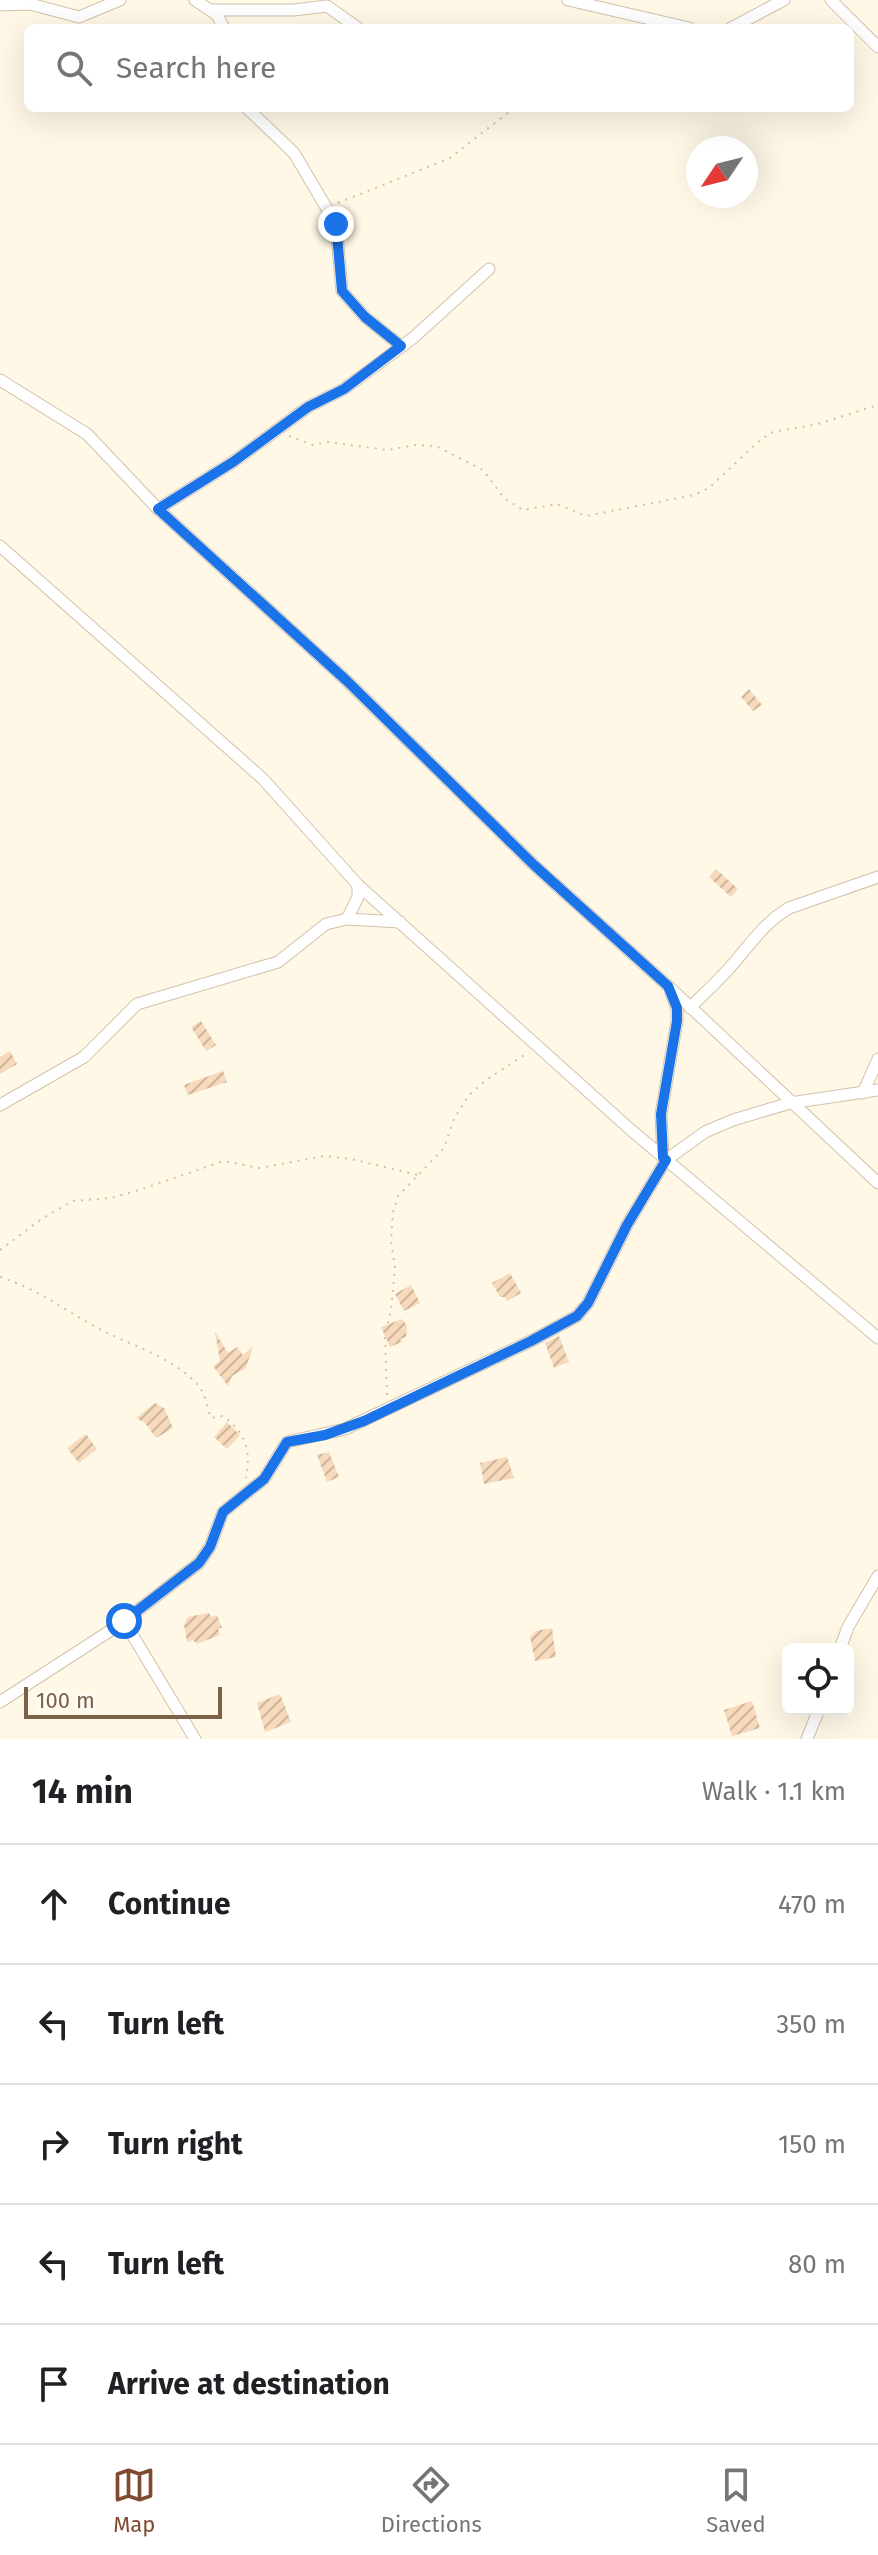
<!DOCTYPE html>
<html lang="en">
<head>
<meta charset="utf-8">
<style>
  :root { --surface:#fff; --page:#f6f6f6; --text:#202124; --muted:#757577; --line:#e0e0e0; --accent:#804a31 }
  body { margin:0; font-family:"Fira Sans",sans-serif; background:var(--page); color:var(--text) }
  .controls { position:absolute; right:24px; bottom:24px; display:grid; overflow:hidden; border-radius:12px; box-shadow:0 8px 32px #0002 }
  .controls button { width:72px; height:72px; display:grid; place-items:center; padding:0; border:0; border-bottom:2px solid var(--line); background:var(--surface); color:var(--text); font:40px sans-serif }
  .compass { position:absolute; left:686px; top:136px; width:72px; height:72px; border-radius:50%; background:var(--surface); box-shadow:0 8px 32px #0002; rotate:235deg }
  .scale { position:absolute; left:24px; bottom:20px; width:198px; box-sizing:border-box; padding-left:8px; border:4px solid #7c6048; border-top:0; font-size:22px; line-height:28px; white-space:nowrap; color:#7c6048; -webkit-text-stroke:6px #fffbf0; paint-order:stroke }
  .stop { position:absolute; width:24px; height:24px; margin:-18px; border:6px solid #1a73e8; border-radius:50%; background:#fff }
  .stop.end { background:#1a73e8; border-color:#fff; box-shadow:0 2px 8px #0008 }
  .list { margin:0; padding:0; list-style:none }
  h2 { display:flex; justify-content:space-between; align-items:center; height:104px; margin:0; padding:0 32px; font-size:34px }
  h2 small { font-size:26px; font-weight:400; color:var(--muted) }
  .list li { display:grid; grid-template-columns:52px 1fr auto; gap:24px; align-items:center; box-sizing:border-box; height:120px; padding:0 32px; border-top:2px solid var(--line) }
  .list b { display:block; font-size:30px; white-space:nowrap }
  .list em { font-size:26px; font-style:normal; color:var(--muted) }
  .icon { flex:none; width:44px; height:44px; fill:none; stroke:currentColor; stroke-width:2; stroke-linecap:round; stroke-linejoin:round }
  .map { position:relative; flex:none; width:878px; height:1739px; overflow:hidden }
  .search { position:absolute; background:var(--surface); box-shadow:0 8px 32px #0002; left:24px; right:24px; top:24px; height:88px; display:flex; align-items:center; gap:20px; box-sizing:border-box; padding:0 28px; border-radius:12px; color:var(--muted); font-size:30px }
  .sheet { height:704px; background:var(--surface) }
  nav { display:flex; justify-content:space-around; align-items:center; box-sizing:border-box; height:112px; border-top:2px solid var(--line); background:var(--surface); font-size:22px; color:var(--muted) }
  nav a { display:grid; justify-items:center; gap:4px }
  nav .on { color:var(--accent) }
  .map>svg:first-child { display:block }
  .building { fill:url(#building-hatch) }
  .lines { fill:none; stroke-linecap:round; stroke-linejoin:round }
  .minor-casing { stroke:#d3c1ab; stroke-width:13 }
  .path { stroke:#ddbd9e; stroke-width:2; stroke-dasharray:2 6; stroke-linecap:butt }
  .minor { stroke:#fff; stroke-width:11 }
  .route { stroke:#1a73e8; stroke-width:10 }
</style>
</head>
<body>
<div class="map">
<svg width="878" height="1739" viewBox="0 0 878 1739">
  <defs>
    <pattern id="building-hatch" width="6" height="6" patternUnits="userSpaceOnUse" patternTransform="scale(2)"><rect width="6" height="6" fill="#f7dabc"/><path d="M-1 1l2-2M0 6l6-6M5 7l2-2" fill="none" stroke="#cdb49b"/></pattern>
  </defs>
  <rect width="100%" height="100%" fill="#fff8e7"/>
  <g class="building">
    <polygon points="749,689 762,705 753,711 741,697"/>
    <polygon points="716,869 738,889 731,897 709,877"/>
    <polygon points="201,1021 216,1045 206,1051 191,1027"/>
    <polygon points="10,1051 17,1064 0,1074 0,1057"/>
    <polygon points="223,1071 227,1082 188,1095 184,1085"/>
    <polygon points="510,1273 521,1293 507,1301 505,1297 500,1297 492,1283"/>
    <polygon points="411,1285 420,1303 404,1311 395,1294"/>
    <polygon points="402,1319 407,1326 406,1337 400,1339 402,1342 390,1347 381,1327"/>
    <polygon points="215,1332 228,1353 237,1347 243,1355 253,1346 246,1368 232,1376 228,1386 213,1366 220,1361"/>
    <polygon points="559,1336 569,1362 554,1368 545,1343"/>
    <polygon points="155,1403 164,1408 173,1428 156,1438 145,1423 136,1418"/>
    <polygon points="227,1422 240,1435 227,1449 214,1437"/>
    <polygon points="86,1434 97,1449 79,1463 67,1448"/>
    <polygon points="329,1452 339,1477 327,1482 317,1455"/>
    <polygon points="507,1457 514,1478 484,1484 480,1463"/>
    <polygon points="209,1613 211,1617 217,1615 222,1628 218,1628 220,1635 197,1644 193,1640 187,1642 184,1624 188,1617"/>
    <polygon points="552,1628 556,1657 535,1661 530,1637 536,1631"/>
    <polygon points="280,1694 291,1722 265,1732 257,1703"/>
    <polygon points="752,1701 760,1728 732,1736 724,1710"/>
  </g>
  <g class="lines">
    <defs>
      <g id="minor">
        <polyline points="195,0 217,15 224,28"/>
        <polyline points="568,0 689,28"/>
        <polyline points="831,0 878,47"/>
        <polyline points="0,5 30,4 79,17 120,0"/>
        <polyline points="210,10 294,10 327,6 358,28"/>
        <polyline points="731,28 784,0"/>
        <polyline points="247,108 294,153 336,224 342,291 365,317 401,346"/>
        <polyline points="0,380 87,434 158,509 347,681 534,865 668,986 878,1183"/>
        <polyline points="158,509 233,462 308,407 344,389 413,338 489,269"/>
        <polyline points="0,546 263,779 358,885 631,1130 878,1338"/>
        <polyline points="347,919 400,922"/>
        <path d="M690,1008c10,-11 22,-21 32,-32 23,-23 38,-51 67,-68l89,-31"/>
        <polyline points="863,1093 878,1059"/>
        <polyline points="0,1105 84,1057 137,1004 278,962 326,924 347,919 358,897 358,885"/>
        <polyline points="663,1158 661,1114 677,1021 677,1008 671,993"/>
        <polyline points="124,1621 195,1739"/>
        <polyline points="840,1649 848,1627 878,1576"/>
        <polyline points="0,1702 119,1625 199,1563 210,1547 223,1512 264,1479 287,1442 345,1429 531,1341 577,1316 588,1303 627,1225 666,1160 705,1132 733,1120 790,1103 878,1090"/>
        <polyline points="807,1739 819,1709"/>
      </g>
    </defs>
    <use href="#minor" class="minor-casing"/>
    <g class="path">
      <polyline points="338,203 450,158 514,108"/>
      <polyline points="289,436 313,445 328,442 387,450 416,445 436,446 483,470 504,498 523,510 557,504 586,516 694,495 709,488 760,440 773,432 818,424 878,405"/>
      <polyline points="0,1250 43,1218 73,1201 111,1198 136,1191 224,1161 259,1168 325,1156 351,1159 418,1175"/>
      <path d="M0,1277c40,13 59,30 94,49 34,19 76,29 103,58 8,8 10,23 14,34l12,-2c23,17 28,34 23,62"/>
      <polyline points="387,1395 385,1336 391,1310 395,1268 391,1241 393,1212 398,1196 444,1148 454,1119 468,1096 486,1080 526,1054"/>
    </g>
    <use href="#minor" class="minor"/>
  </g>
  <g class="lines">
    <polyline class="route" points="124,1621 199,1563 210,1547 223,1512 264,1479 287,1442 325,1435 364,1421 531,1341 577,1316 588,1303 627,1225 666,1160 663,1158 661,1114 677,1021 677,1008 668,986 534,865 347,681 158,509 233,462 308,407 344,389 401,346 365,317 342,291 336,224"/>
  </g>
</svg>
<div class="controls">
<button><svg class="icon" aria-label="locate" viewBox="0 0 24 24"><circle cx="12" cy="12" r="6"/><path d="M12 2v4M12 18v4M2 12h4M18 12h4"/></svg></button>
</div>
<svg class="compass" viewBox="-18 -18 36 36"><path d="M0-13l5 13h-10z" fill="#e53935"/><path d="M0 13l5-13h-10z" fill="#757577"/></svg>
<div class="scale">100 m</div>
<div class="stop" style="left:124px;top:1621px"></div>
<div class="stop end" style="left:336px;top:224px"></div>
<div class="search"><svg class="icon" aria-label="search" viewBox="0 0 24 24"><circle cx="10" cy="10" r="6"/><path d="M15 15l6 6"/></svg>Search here</div>
</div>
<section class="sheet">
<h2>14 min<small>Walk · 1.1 km</small></h2>
<ul class="list">
<li><svg class="icon" aria-label="ahead" viewBox="0 0 24 24"><path d="M12 20V5M6 11l6-6 6 6"/></svg><div><b>Continue</b></div><em>470 m</em></li>
<li><svg class="icon" aria-label="left" viewBox="0 0 24 24"><path d="M17 20v-9H6M10 6l-5 5 5 5"/></svg><div><b>Turn left</b></div><em>350 m</em></li>
<li><svg class="icon" aria-label="right" viewBox="0 0 24 24"><path d="M7 20v-9h11M14 6l5 5-5 5"/></svg><div><b>Turn right</b></div><em>150 m</em></li>
<li><svg class="icon" aria-label="left" viewBox="0 0 24 24"><path d="M17 20v-9H6M10 6l-5 5 5 5"/></svg><div><b>Turn left</b></div><em>80 m</em></li>
<li><svg class="icon" aria-label="arrive" viewBox="0 0 24 24"><path d="M6 21V4h12l-3 4 3 4H6"/></svg><div><b>Arrive at destination</b></div></li>
</ul>
</section>
<nav>
<a class="on"><svg class="icon" aria-label="map" viewBox="0 0 24 24"><path d="M3 6l6-2 6 2 6-2v14l-6 2-6-2-6 2zM9 4v14M15 6v14"/></svg>Map</a>
<a><svg class="icon" aria-label="directions" viewBox="0 0 24 24"><path d="M12 3l9 9-9 9-9-9zM9 14v-3h6M13 9l2 2-2 2"/></svg>Directions</a>
<a><svg class="icon" aria-label="saved" viewBox="0 0 24 24"><path d="M7 4h10v16l-5-4-5 4z"/></svg>Saved</a>
</nav>
</body>
</html>
